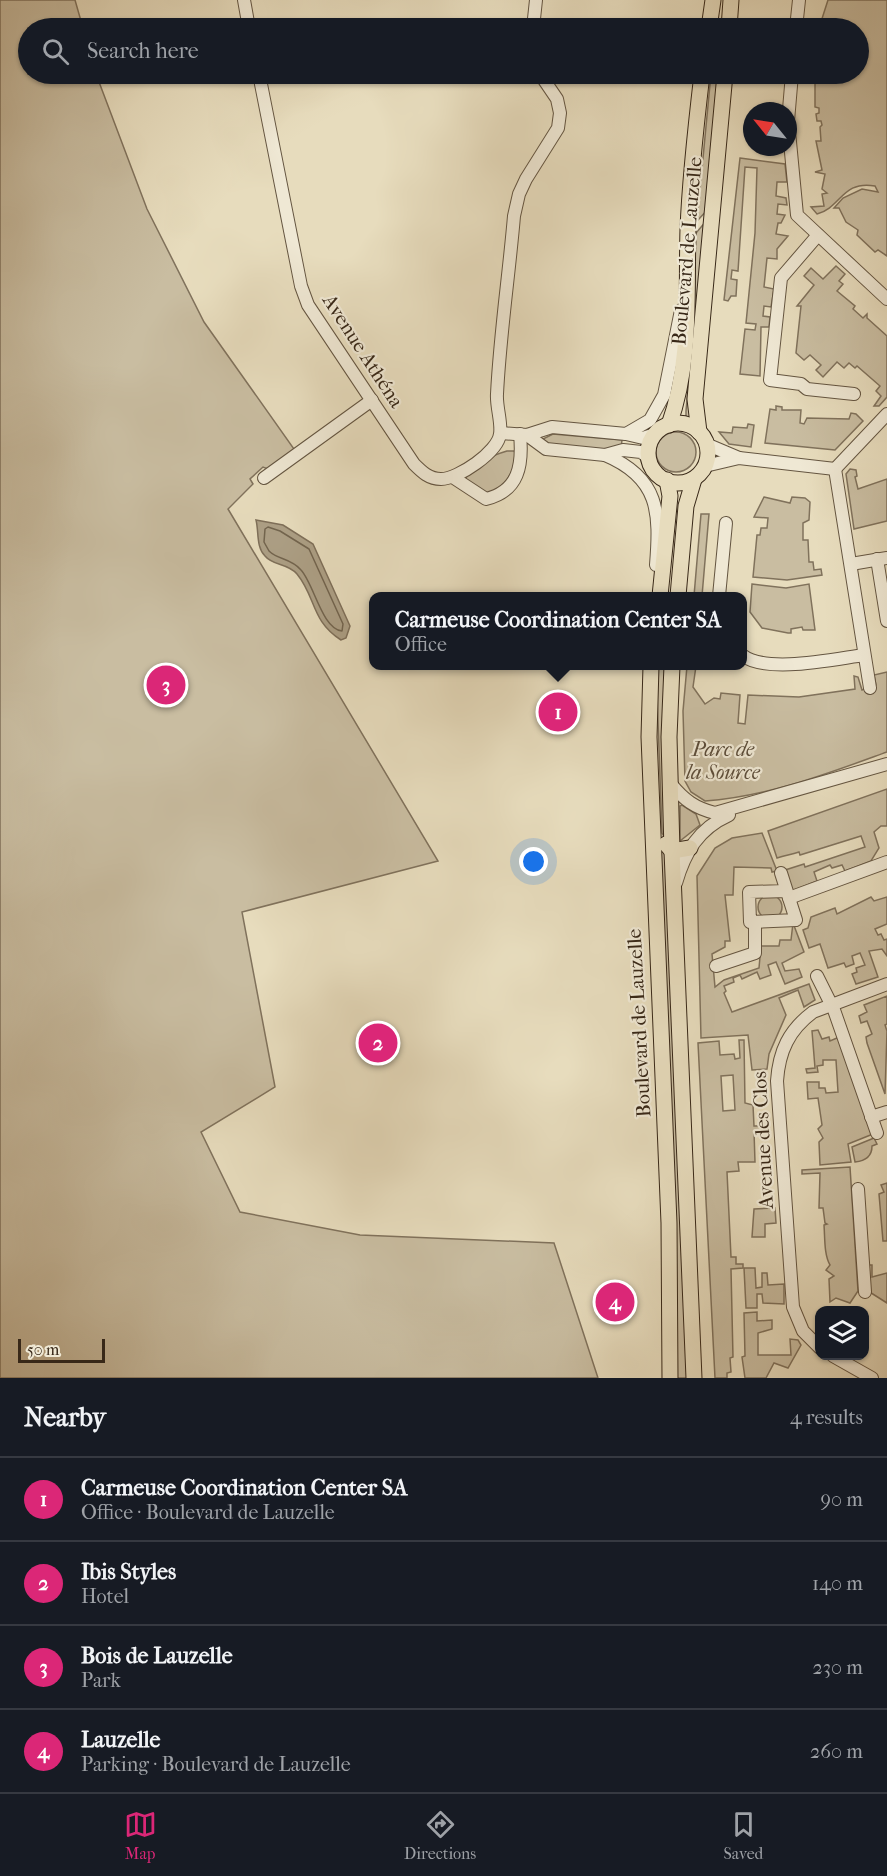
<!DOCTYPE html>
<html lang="en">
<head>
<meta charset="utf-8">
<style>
  :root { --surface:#171b24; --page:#20242c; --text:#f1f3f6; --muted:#9ea1a6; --line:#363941; --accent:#db2777 }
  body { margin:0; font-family:"IM FELL French Canon",serif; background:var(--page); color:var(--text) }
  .controls { position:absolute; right:18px; bottom:18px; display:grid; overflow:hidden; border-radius:12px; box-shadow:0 2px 4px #0004 }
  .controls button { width:54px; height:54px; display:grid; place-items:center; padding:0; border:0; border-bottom:2px solid var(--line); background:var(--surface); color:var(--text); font:30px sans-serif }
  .compass { position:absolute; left:743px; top:102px; width:54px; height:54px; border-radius:50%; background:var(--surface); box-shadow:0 2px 4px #0004; rotate:300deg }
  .scale { position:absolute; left:18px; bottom:15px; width:87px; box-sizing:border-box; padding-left:6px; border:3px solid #382818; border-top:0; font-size:16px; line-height:21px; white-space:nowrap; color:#382818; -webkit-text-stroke:4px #efe8d4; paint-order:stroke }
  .you { position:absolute; left:534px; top:862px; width:21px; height:21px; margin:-15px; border:4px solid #fff; border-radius:50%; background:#1a73e8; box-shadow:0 0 0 9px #1a73e833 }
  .badge { display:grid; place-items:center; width:39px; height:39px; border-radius:50%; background:var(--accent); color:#fff; font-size:20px; font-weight:700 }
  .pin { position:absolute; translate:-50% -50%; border:3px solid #fff; box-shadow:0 2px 6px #0006 }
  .popup { position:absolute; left:369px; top:592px; width:378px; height:78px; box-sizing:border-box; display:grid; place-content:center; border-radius:12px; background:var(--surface); filter:drop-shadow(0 2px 4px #0005); font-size:20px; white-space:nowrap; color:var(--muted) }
  .popup b { font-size:22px; color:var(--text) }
  .popup::after { content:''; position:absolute; left:50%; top:100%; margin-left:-12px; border:12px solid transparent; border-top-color:var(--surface) }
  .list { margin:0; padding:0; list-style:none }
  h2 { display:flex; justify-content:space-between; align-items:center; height:78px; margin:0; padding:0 24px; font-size:26px }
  h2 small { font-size:20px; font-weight:400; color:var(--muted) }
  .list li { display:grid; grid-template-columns:39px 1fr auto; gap:18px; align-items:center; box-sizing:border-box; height:84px; padding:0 24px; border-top:2px solid var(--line) }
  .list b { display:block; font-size:22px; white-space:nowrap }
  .list p { margin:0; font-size:20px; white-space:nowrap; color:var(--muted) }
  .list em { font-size:20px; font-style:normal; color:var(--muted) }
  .icon { flex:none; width:33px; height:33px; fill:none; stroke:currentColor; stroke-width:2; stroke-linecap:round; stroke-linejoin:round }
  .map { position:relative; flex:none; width:887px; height:1378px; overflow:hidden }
  .search { position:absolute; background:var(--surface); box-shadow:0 2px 4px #0004; left:18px; right:18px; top:18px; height:66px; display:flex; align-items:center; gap:15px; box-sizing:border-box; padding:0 21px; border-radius:33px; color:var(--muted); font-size:22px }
  .sheet { height:414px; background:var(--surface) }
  nav { display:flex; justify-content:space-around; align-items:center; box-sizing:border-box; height:84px; border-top:2px solid var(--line); background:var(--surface); font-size:16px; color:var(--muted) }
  nav a { display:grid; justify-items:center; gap:3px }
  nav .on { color:var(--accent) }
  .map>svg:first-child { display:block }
  .green { fill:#c9bda1; stroke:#80725c; stroke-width:1.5; fill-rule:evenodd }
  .water { fill:#ac9f85; stroke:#7e6f59; stroke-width:1.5 }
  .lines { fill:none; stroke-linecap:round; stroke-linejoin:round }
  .shore { stroke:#72644e; stroke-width:1.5 }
  .minor-casing { stroke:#645541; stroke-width:14 }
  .major-casing { stroke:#382818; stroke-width:17 }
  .minor { stroke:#efe8d4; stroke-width:12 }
  .major { stroke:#e7dcbd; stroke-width:15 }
  .labels { text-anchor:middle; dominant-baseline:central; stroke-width:4.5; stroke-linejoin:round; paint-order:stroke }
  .street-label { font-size:20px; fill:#382818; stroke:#efe8d4 }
  .park-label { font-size:20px; font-style:italic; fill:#5c4d3a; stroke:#efe8d4 }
</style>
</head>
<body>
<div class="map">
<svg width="887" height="1378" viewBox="0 0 887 1378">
  <rect width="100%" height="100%" fill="#e7dcbd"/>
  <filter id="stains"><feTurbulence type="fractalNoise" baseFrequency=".00333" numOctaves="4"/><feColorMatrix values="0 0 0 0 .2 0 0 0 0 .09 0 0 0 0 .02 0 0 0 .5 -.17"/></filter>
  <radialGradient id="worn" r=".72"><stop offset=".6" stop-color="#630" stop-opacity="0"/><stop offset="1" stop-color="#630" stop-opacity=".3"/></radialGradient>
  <g class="green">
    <polygon points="0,0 75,0 83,28 28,28 28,74 96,74 147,209 204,322 294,449 268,469 263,467 250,479 253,484 228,509 438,861 242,912 275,1087 201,1132 240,1212 360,1235 554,1243 598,1378 0,1378"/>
    <path d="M828,0h59v256l-9,-6 -3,2 -18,-17 1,-5 -12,-8 -7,-14h-5l9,-10 19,-9 16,3 -3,-6c-33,-6 -34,22 -58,28l-6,-7 13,-1 -2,-12 5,-1 -5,-4 3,-15 -10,-2 7,-2 -6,-29h5l-1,-14 2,-2 -1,-4h-4l-1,-7 3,-1v-5l-4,-1v-33h43v-46h-39z"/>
    <polygon points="711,74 721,74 710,207 697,221"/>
    <polygon points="740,158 785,164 787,182 777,182 776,196 786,198 787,205 778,204 777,214 785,215 781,223 778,223 776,234 788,236 777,249 777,259 767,258 764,287 774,289 771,307 764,306 763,316 770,317 769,327 761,327 760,376 740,374 745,329 755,330 756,324 746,323 755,233 757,168 745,167 738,271 732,270 731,279 737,280 736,296 731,296 728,301 724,300"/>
    <polygon points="707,220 690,420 686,417 686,411 692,342 696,233"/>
    <polygon points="836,266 845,274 839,281 843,284 837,291 855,306 853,309 863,318 867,314 867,318 887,336 887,397 879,406 874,406 881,396 876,391 880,386 857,366 855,368 849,363 844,368 837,362 823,377 816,370 821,365 810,355 804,360 796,353 801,306 797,306 814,285 804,276 811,268 823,279"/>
    <polygon points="776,406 782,407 782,410 801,410 800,423 804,424 807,418 849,419 851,413 856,414 863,421 835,450 765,443 770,409 776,410"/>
    <polygon points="748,424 754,425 751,447 729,444 719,432 732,433 733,427 747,428"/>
    <circle cx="676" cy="452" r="20"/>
    <polygon points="553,434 622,440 621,448 599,451 549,447 543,439"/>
    <path d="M507,451h7l3,6c-6,19 -12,32 -32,37l-20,-13c3,-16 28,-26 42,-30z"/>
    <polygon points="850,469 856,470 857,476 855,477 858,489 887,479 887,521 854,529 846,474"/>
    <polygon points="764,497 790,503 792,497 805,498 810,502 809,520 803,523 803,540 808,540 809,562 813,562 814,570 821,569 822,575 787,580 753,577 757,535 760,535 761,528 767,528 768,518 754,517"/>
    <polygon points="701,514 709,514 702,596 694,596"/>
    <polygon points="752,584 786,588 809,584 815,630 803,630 802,627 791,629 791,633 788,633 762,628 750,612"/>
    <polygon points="656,666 668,666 665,838 662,833"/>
    <path d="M687,666h9l-3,21 12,17 9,-6 6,1 1,-6 19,2 -2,28 7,1 3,-29 51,2 56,-8 -1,-13 4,1 4,13 14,-5 -2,-10 13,-3v80c-58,21 -120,45 -182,49l-14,-9 -6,-11 -2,-70z"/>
    <path d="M887,789v37h-6l-7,6 5,16 -8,13 -26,10 -3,-6 -10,3 -2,-3 -16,7 3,9 -25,10 -10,-20 22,-7 1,3 60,-20 -4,-11 -61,19 -1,-3c-9,3 -13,3 -22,6l-9,-27z"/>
    <polygon points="682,805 696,814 700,825 680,841 680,806"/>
    <polygon points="762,833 777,871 772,872 771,868 734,867 733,895 725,895 730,941 725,941 725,947 712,954 715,987 724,980 759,968 761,946 779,946 780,940 791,940 793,923 804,952 782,963 785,971 799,969 802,977 785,984 776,962 768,965 771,975 760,979 757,972 742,979 740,975 733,978 734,982 724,986 726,991 724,993 732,1012 809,984 815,1000 804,1007 798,990 779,998 786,1015 769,1054 767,1069 752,1070 748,1035 701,1038 697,876 715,848 732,838"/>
    <polygon points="660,851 667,853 689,1378 673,1378"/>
    <circle cx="770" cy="907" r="12"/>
    <polygon points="871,897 874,901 887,897 887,924 875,929 878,935 881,934 884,940 887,939 887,956 882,949 869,951 878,977 856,984 852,974 857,972 856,968 865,965 860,953 852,956 854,964 846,967 844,963 828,968 820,944 809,948 803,930 808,928 811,917 835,908 837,914"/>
    <polygon points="887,996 887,1024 885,1025 887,1031 885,1094 867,1043 866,1037 872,1034 867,1021 861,1023 859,1016 867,1012 864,1005"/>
    <polygon points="818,1030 822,1039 829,1037 830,1041 837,1038 837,1034 873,1134 848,1144 851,1162 820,1165 819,1142 823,1138 818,1129 822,1125 818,1098 808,1099 807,1082 819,1082 819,1088 825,1088 826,1093 838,1092 836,1060 823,1060 823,1065 817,1066 818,1072 807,1073 806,1069 815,1068 812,1031"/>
    <path d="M739,1040h5l1,63 8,2 1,21h15v4l-15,1 1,31h-17l1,9 -12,1 4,85h5v7h7v4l-12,1 2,88 -3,1 1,14 -4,1v5h-12l-17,-335 21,-2 1,14 14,-1 1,5 5,-1zM733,1075l2,35 -12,1 -2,-35z"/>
    <path d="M874,1138l3,6 -5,2c0,11 -7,15 -17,16l-3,-15z"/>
    <path d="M850,1167l8,124 -8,12 -14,-5 -6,4 -1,-23 5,-3 -8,-6 4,-5c-6,-10 -5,-27 -6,-40l3,-1 -2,-1 -2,-15h-4l1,-35 -18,1v-4z"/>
    <polygon points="887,1183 887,1241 883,1241 879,1194 884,1192 881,1185"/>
    <polygon points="775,1208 776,1223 765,1224 765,1237 752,1237 754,1209"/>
    <polygon points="866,1265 872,1265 872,1277 887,1273 887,1303 868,1291"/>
    <polygon points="744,1268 755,1268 756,1288 762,1287 762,1273 767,1273 768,1285 784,1284 784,1304 763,1303 762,1294 757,1294 757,1308 746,1308"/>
    <polygon points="757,1312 757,1321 772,1320 772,1329 758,1333 758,1355 791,1355 790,1339 798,1340 801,1345 788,1368 774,1363 766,1378 745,1378 742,1357 745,1356 744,1313"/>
  </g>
  <path class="water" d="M256,520l27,5 30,19 37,82 -4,12 -5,2c-30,-19 -25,-43 -44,-66 -9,-11 -24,-8 -32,-18 -9,-9 -6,-24 -9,-36z"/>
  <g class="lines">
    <path class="shore" d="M268,527l12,4 29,18 34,75 -1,7c-20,-2 -28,-47 -41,-61 -10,-12 -23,-10 -32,-19l-5,-9 1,-13z"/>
    <defs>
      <g id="minor">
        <polyline points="244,0 249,28"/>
        <polyline points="533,28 536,0"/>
        <polyline points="796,28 799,0"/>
        <path d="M259,74l42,212 7,19 106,159c8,8 15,15 27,15 17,0 57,-27 59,-45 2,-11 -4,-28 -3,-40 3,-60 12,-119 17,-178l5,-22 7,-15 32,-51 2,-15 -3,-14 -17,-25"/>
        <polyline points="792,74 788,121 797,215 887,299"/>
        <polyline points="818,235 781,278 770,380 801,384 807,389 854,394"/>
        <polyline points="501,433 527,435 552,427 626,434 643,438 655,434"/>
        <polyline points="626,434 650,420 664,395 681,310"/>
        <polyline points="527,435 546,449 605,455 623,450 641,452 648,457"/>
        <polyline points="706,444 739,458"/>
        <path d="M605,455c55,23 55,58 51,110"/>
        <polyline points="705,466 739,458 835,469"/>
        <polyline points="835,469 870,688"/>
        <polyline points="835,469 887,414"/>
        <polyline points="264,478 372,400"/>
        <path d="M454,478l32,21c33,-8 37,-34 34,-65"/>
        <polyline points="877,559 887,621"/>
        <polyline points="851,564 887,558"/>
        <polyline points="719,596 726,523"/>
        <path d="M742,655c24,19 92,4 122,0"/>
        <path d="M671,784c13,16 24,24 44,29l172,-49"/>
        <polyline points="781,873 796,920 750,922 749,892 786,891"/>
        <path d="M676,883c9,-31 22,-54 53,-68"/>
        <polyline points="789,898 887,862"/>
        <polyline points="716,966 755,953 755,922"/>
        <polyline points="817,976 834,1010 877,1133"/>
        <polyline points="871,1117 887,1112"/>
        <polyline points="858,1189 865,1292"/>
        <path d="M820,1348l-17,-17 -10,-24 -16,-226c2,-30 12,-51 36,-69l74,-28"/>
        <polyline points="833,1356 872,1378"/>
      </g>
      <g id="major">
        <polyline points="709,28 713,0"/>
        <polyline points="729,28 731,0"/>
        <circle cx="678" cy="453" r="30"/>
        <path d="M669,425c23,-64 17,-129 19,-196 2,-52 8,-104 14,-155"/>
        <polyline points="699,432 695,399 725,74"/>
        <polyline points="660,596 670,496 667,480"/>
        <polyline points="678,596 686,506 694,479"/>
        <polyline points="651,666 649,737 669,1223 670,1378"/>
        <polyline points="672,666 669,737 672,851 694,1378"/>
        <polyline points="666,844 672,851 690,848"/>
      </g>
    </defs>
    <use href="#minor" class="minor-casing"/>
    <use href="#major" class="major-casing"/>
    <use href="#minor" class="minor"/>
    <use href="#major" class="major"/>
  </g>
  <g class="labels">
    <g class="street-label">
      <text transform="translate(687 251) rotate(-85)">Boulevard de Lauzelle</text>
      <text transform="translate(363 351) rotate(57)">Avenue Athéna</text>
      <text transform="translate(639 1023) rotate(-93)">Boulevard de Lauzelle</text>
      <text transform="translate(763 1140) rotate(-93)">Avenue des Clos</text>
    </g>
    <g class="park-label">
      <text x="723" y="749">Parc de<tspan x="723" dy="23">la Source</tspan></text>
    </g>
  </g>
  <rect width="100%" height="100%" filter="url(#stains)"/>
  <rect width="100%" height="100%" fill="url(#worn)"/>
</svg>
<div class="controls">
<button><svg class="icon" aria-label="layers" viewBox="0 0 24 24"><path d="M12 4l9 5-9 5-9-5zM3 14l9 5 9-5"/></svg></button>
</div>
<svg class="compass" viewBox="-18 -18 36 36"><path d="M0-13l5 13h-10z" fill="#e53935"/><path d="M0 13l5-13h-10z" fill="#9ea1a6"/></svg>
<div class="scale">50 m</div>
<div class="you"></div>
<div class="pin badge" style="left:558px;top:712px">1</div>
<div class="popup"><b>Carmeuse Coordination Center SA</b>Office</div>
<div class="pin badge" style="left:378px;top:1043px">2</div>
<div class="pin badge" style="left:166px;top:685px">3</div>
<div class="pin badge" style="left:615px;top:1302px">4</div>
<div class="search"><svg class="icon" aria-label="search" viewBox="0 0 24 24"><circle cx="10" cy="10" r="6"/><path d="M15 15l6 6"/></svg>Search here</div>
</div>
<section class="sheet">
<h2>Nearby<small>4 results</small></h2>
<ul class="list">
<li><span class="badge">1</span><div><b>Carmeuse Coordination Center SA</b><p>Office · Boulevard de Lauzelle</p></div><em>90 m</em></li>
<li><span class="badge">2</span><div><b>Ibis Styles</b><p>Hotel</p></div><em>140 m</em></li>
<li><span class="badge">3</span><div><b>Bois de Lauzelle</b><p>Park</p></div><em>230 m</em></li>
<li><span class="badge">4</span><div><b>Lauzelle</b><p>Parking · Boulevard de Lauzelle</p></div><em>260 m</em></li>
</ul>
</section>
<nav>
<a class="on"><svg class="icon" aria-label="map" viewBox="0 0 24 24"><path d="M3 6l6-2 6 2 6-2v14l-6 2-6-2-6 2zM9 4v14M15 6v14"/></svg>Map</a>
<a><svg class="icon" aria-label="directions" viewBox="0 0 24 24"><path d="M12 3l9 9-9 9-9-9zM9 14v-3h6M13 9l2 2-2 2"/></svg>Directions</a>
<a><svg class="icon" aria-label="saved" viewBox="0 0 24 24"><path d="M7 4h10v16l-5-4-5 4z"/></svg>Saved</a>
</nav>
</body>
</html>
